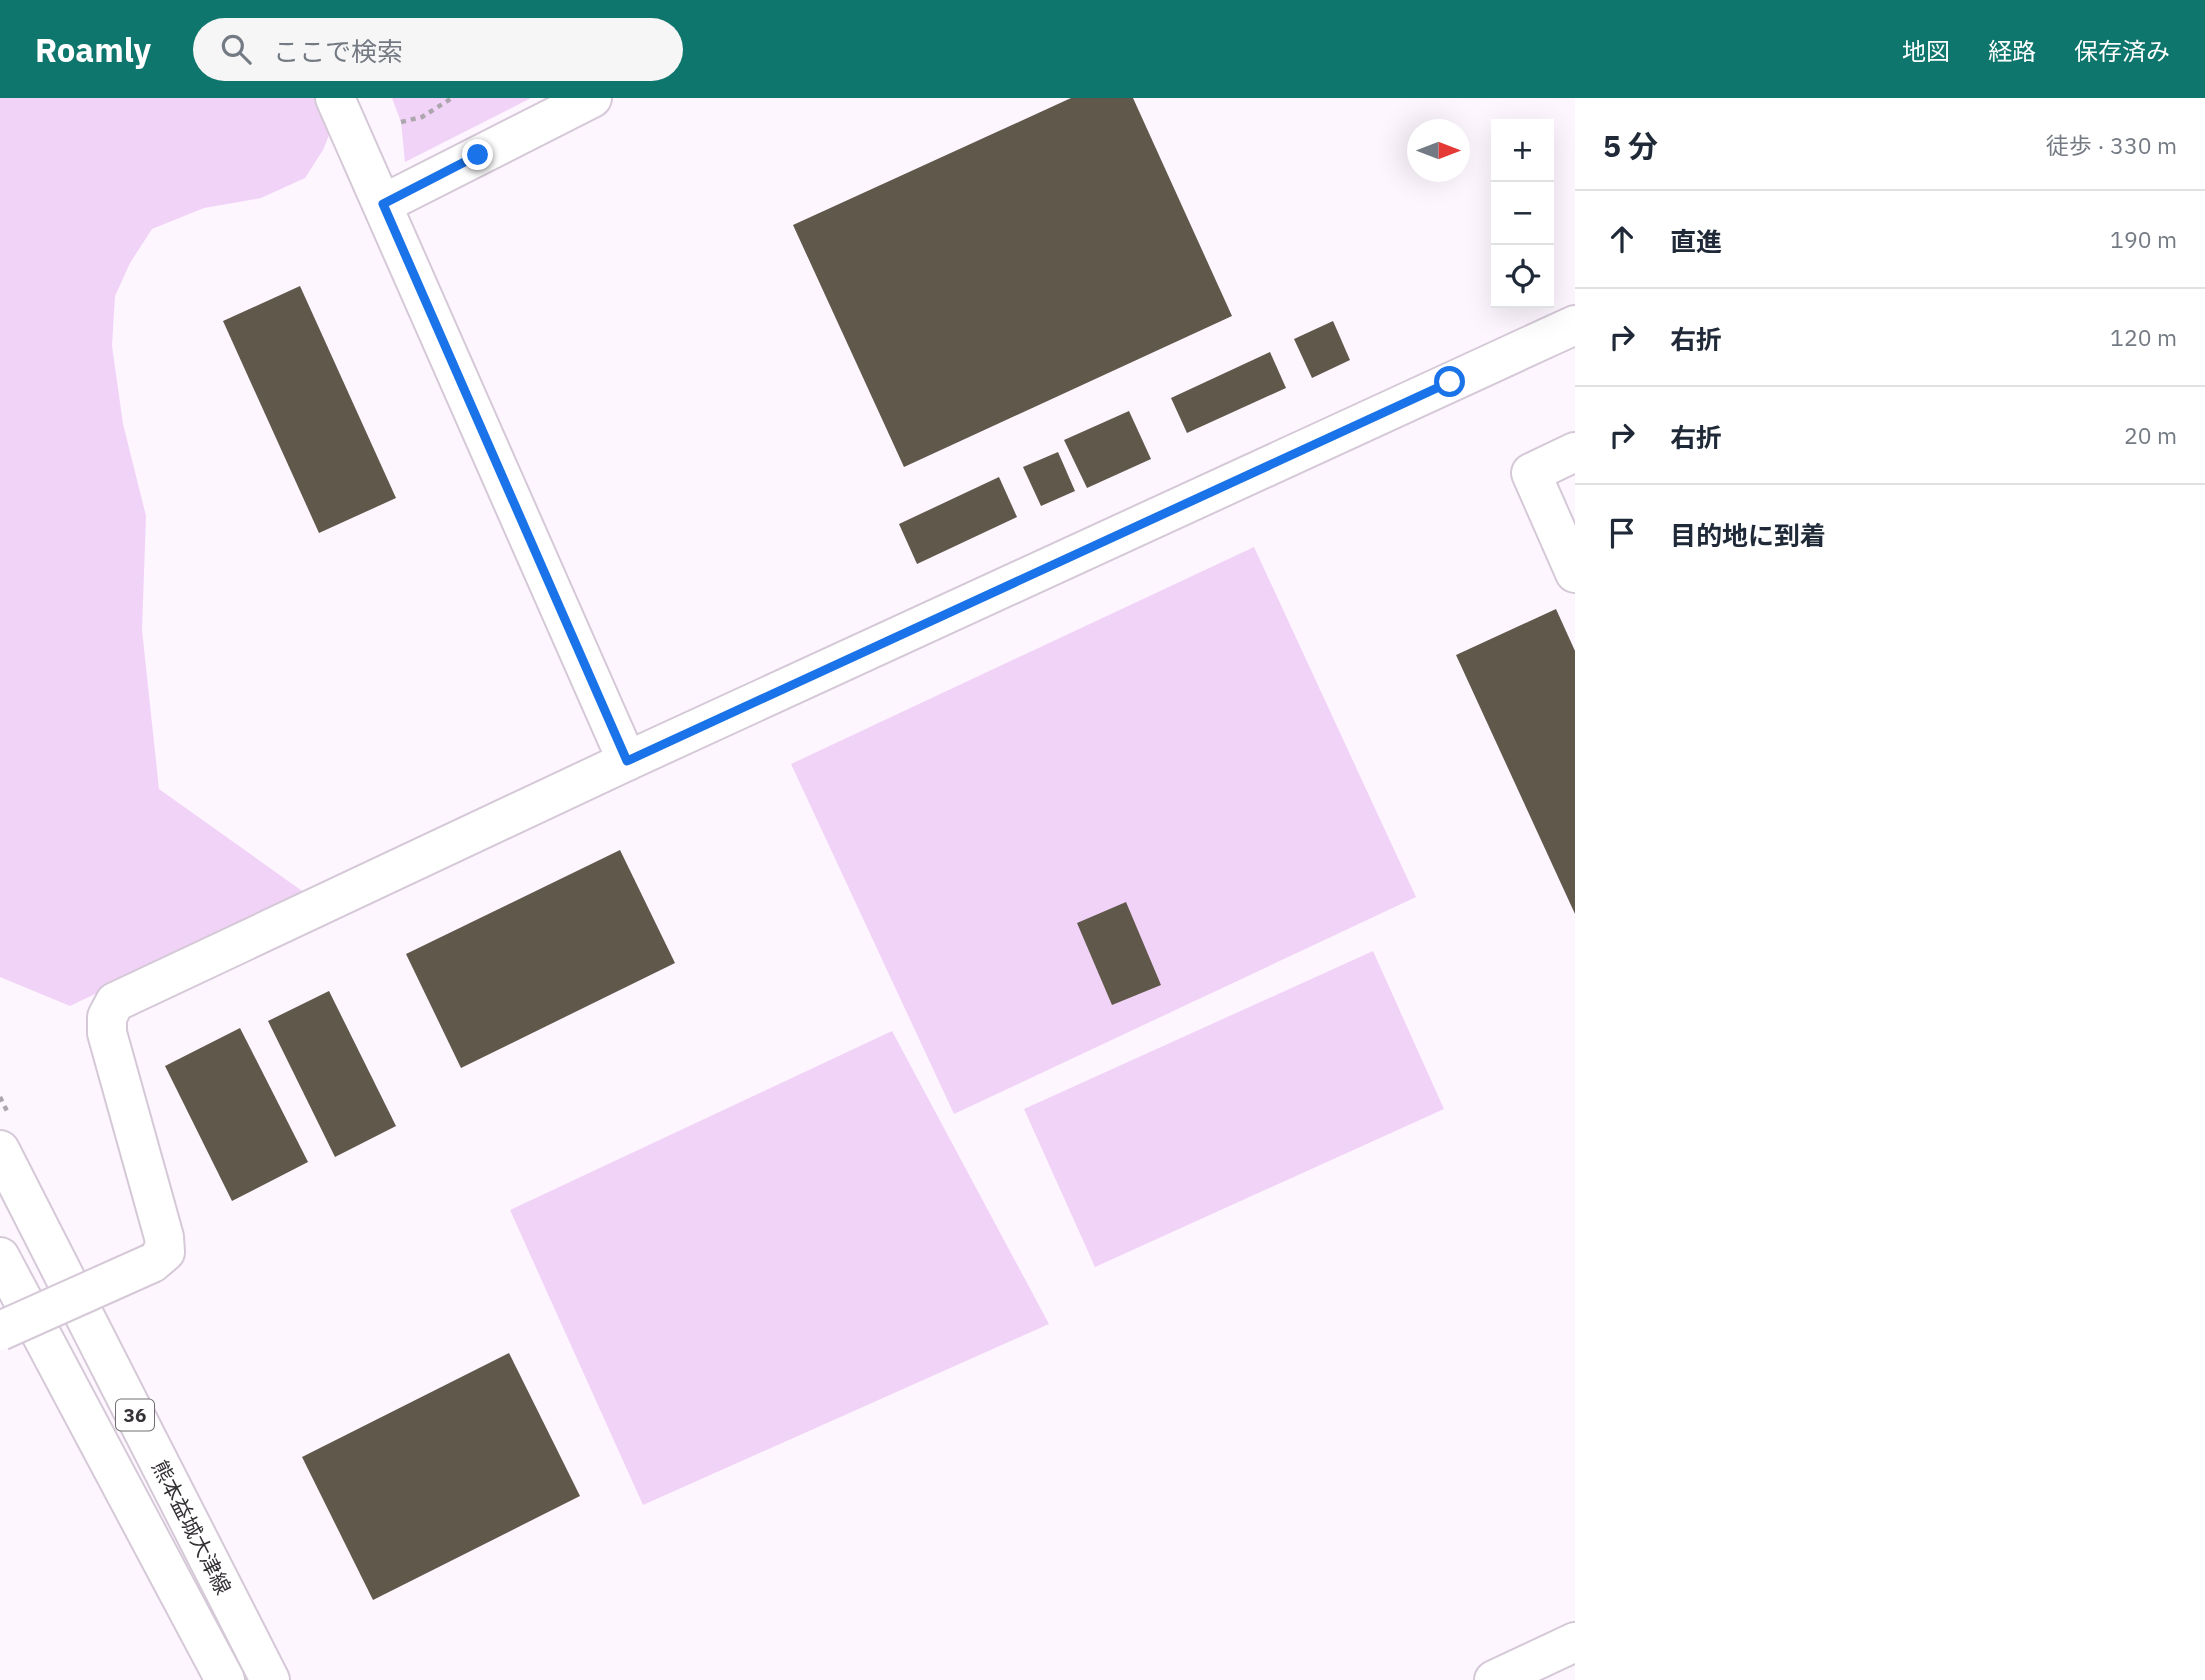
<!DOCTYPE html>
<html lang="ja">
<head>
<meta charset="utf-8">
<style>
  :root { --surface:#fff; --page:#f6f6f7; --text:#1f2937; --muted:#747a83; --line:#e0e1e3; --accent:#0f766e }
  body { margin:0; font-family:"IBM Plex Sans","Noto Sans JP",sans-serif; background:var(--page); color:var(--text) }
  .controls { position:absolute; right:21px; top:21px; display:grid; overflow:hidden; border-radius:0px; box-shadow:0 7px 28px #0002 }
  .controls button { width:63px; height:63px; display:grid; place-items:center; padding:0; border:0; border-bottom:2px solid var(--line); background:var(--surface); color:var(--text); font:35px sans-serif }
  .compass { position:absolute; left:1407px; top:21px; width:63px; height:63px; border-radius:50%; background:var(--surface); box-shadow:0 7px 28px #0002; rotate:90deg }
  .stop { position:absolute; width:21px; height:21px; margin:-16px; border:5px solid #1a73e8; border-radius:50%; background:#fff }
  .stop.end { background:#1a73e8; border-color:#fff; box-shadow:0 2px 7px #0008 }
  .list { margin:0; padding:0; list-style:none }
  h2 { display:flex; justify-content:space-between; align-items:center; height:91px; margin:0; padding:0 28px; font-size:30px }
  h2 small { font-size:23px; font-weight:400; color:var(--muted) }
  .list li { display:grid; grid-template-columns:46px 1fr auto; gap:21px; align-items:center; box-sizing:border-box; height:98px; padding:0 28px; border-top:2px solid var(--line) }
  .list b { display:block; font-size:26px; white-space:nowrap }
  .list em { font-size:23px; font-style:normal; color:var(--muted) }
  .icon { flex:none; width:38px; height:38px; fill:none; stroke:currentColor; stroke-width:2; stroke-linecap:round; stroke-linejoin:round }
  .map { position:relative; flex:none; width:1575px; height:1582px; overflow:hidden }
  header { display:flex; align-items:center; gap:42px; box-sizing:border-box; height:98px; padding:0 35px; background:var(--accent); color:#fff }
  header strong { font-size:33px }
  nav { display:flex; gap:38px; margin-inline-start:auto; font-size:24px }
  .search { width:490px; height:63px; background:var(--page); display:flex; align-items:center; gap:18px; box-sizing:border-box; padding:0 24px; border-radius:38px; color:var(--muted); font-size:26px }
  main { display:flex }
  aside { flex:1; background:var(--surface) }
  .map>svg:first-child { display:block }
  .green { fill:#f2d3f8 }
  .building { fill:#60584b }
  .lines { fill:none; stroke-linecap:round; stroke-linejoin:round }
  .minor-casing { stroke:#d5c9d7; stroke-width:42 }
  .major-casing { stroke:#d5c9d7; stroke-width:42 }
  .path { stroke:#aca6ad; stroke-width:4.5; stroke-dasharray:5 5; stroke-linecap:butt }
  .minor { stroke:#fff; stroke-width:38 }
  .major { stroke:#fff; stroke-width:38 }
  .minor-bridge-casing { stroke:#d5c9d7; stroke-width:42; stroke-linecap:butt }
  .minor-bridge { stroke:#fff; stroke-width:38 }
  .route { stroke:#1a73e8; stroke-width:9 }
  .labels { text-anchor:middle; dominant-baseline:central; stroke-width:7; stroke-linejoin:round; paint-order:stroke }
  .shield { fill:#fff; stroke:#726f72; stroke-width:2 }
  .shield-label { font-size:19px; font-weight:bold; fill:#353136 }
  .street-label { font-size:21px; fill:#353136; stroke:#fff }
</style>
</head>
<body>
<header>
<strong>Roamly</strong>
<div class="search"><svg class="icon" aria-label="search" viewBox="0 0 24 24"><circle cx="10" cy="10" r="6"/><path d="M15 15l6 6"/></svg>ここで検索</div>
<nav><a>地図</a><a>経路</a><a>保存済み</a></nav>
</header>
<main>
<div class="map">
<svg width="1575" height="1582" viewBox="0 0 1575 1582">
  <rect width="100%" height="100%" fill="#fdf6ff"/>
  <g class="green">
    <polygon points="0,0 335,0 335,22 323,52 305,80 261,100 204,110 152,131 130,165 115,198 112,248 123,326 146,418 142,532 159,691 305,795 70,908 0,879"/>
    <polygon points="392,0 531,0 405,64 401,24"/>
    <polygon points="1254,449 1416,799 954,1016 791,666"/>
    <polygon points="1373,853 1444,1011 1095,1169 1024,1011"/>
    <polygon points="892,933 1049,1226 643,1407 510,1112"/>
  </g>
  <g class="building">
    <polygon points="1071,0 1133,0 1232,218 904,369 793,127"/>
    <polygon points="300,188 396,400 319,435 223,223"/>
    <polygon points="1333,223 1350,262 1312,280 1294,241"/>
    <polygon points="1270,254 1286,290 1187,335 1171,300"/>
    <polygon points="1129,313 1151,361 1087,390 1064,342"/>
    <polygon points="1058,354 1075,393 1041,408 1023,369"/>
    <polygon points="999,379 1017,419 917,466 899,426"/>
    <polygon points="1556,511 1575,553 1575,816 1456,557"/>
    <polygon points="620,752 675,865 461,970 406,856"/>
    <polygon points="1126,804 1161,887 1112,907 1077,825"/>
    <polygon points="329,893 396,1028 335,1059 268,923"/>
    <polygon points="240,930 308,1064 232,1103 165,968"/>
    <polygon points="509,1255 580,1398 373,1502 302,1359"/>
  </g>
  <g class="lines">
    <defs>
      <g id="minor">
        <polyline points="335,0 627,663"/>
        <polyline points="383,106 592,0"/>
        <polyline points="1575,354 1531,375 1575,475"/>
        <polyline points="152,1165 165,1154 164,1139 107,935 107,919 115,904 627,663 1575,227"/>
        <polyline points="1494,1582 1575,1544"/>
      </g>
      <g id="major">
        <polyline points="0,1052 270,1582"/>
        <polyline points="0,1159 225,1582"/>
      </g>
    </defs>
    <use href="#minor" class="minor-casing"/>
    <use href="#major" class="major-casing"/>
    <g class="path">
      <polyline points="401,24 422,19 452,0"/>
      <polyline points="0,999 9,1017"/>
    </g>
    <use href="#minor" class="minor"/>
    <use href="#major" class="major"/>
    <defs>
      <polyline id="minor-bridge" points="0,1233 152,1165"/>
    </defs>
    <use href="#minor-bridge" class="minor-bridge-casing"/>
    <use href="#minor-bridge" class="minor-bridge"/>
  </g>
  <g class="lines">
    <polyline class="route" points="478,57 383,106 627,663 1450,284"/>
  </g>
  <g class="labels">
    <rect class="shield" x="116" y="1301.5" width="38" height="31" rx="5"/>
    <g class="shield-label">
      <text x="135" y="1317">36</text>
    </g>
    <g class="street-label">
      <text transform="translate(192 1429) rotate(63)">熊本益城大津線</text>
    </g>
  </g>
</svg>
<div class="controls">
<button>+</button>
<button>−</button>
<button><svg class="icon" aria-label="locate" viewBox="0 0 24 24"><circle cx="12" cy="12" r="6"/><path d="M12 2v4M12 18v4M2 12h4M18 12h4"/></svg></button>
</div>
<svg class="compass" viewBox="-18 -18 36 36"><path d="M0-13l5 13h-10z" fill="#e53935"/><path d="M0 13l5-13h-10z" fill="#747a83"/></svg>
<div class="stop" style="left:1450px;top:284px"></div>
<div class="stop end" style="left:478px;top:57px"></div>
</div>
<aside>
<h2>5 分<small>徒歩 · 330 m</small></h2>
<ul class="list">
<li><svg class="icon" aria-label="ahead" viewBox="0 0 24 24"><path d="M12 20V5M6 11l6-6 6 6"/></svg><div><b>直進</b></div><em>190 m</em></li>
<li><svg class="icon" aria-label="right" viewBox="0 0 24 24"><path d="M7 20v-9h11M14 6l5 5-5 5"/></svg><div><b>右折</b></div><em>120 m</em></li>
<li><svg class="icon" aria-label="right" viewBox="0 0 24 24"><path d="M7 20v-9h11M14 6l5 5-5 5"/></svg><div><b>右折</b></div><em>20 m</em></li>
<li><svg class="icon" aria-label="arrive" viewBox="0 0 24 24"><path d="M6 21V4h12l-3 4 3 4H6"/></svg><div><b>目的地に到着</b></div></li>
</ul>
</aside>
</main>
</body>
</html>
